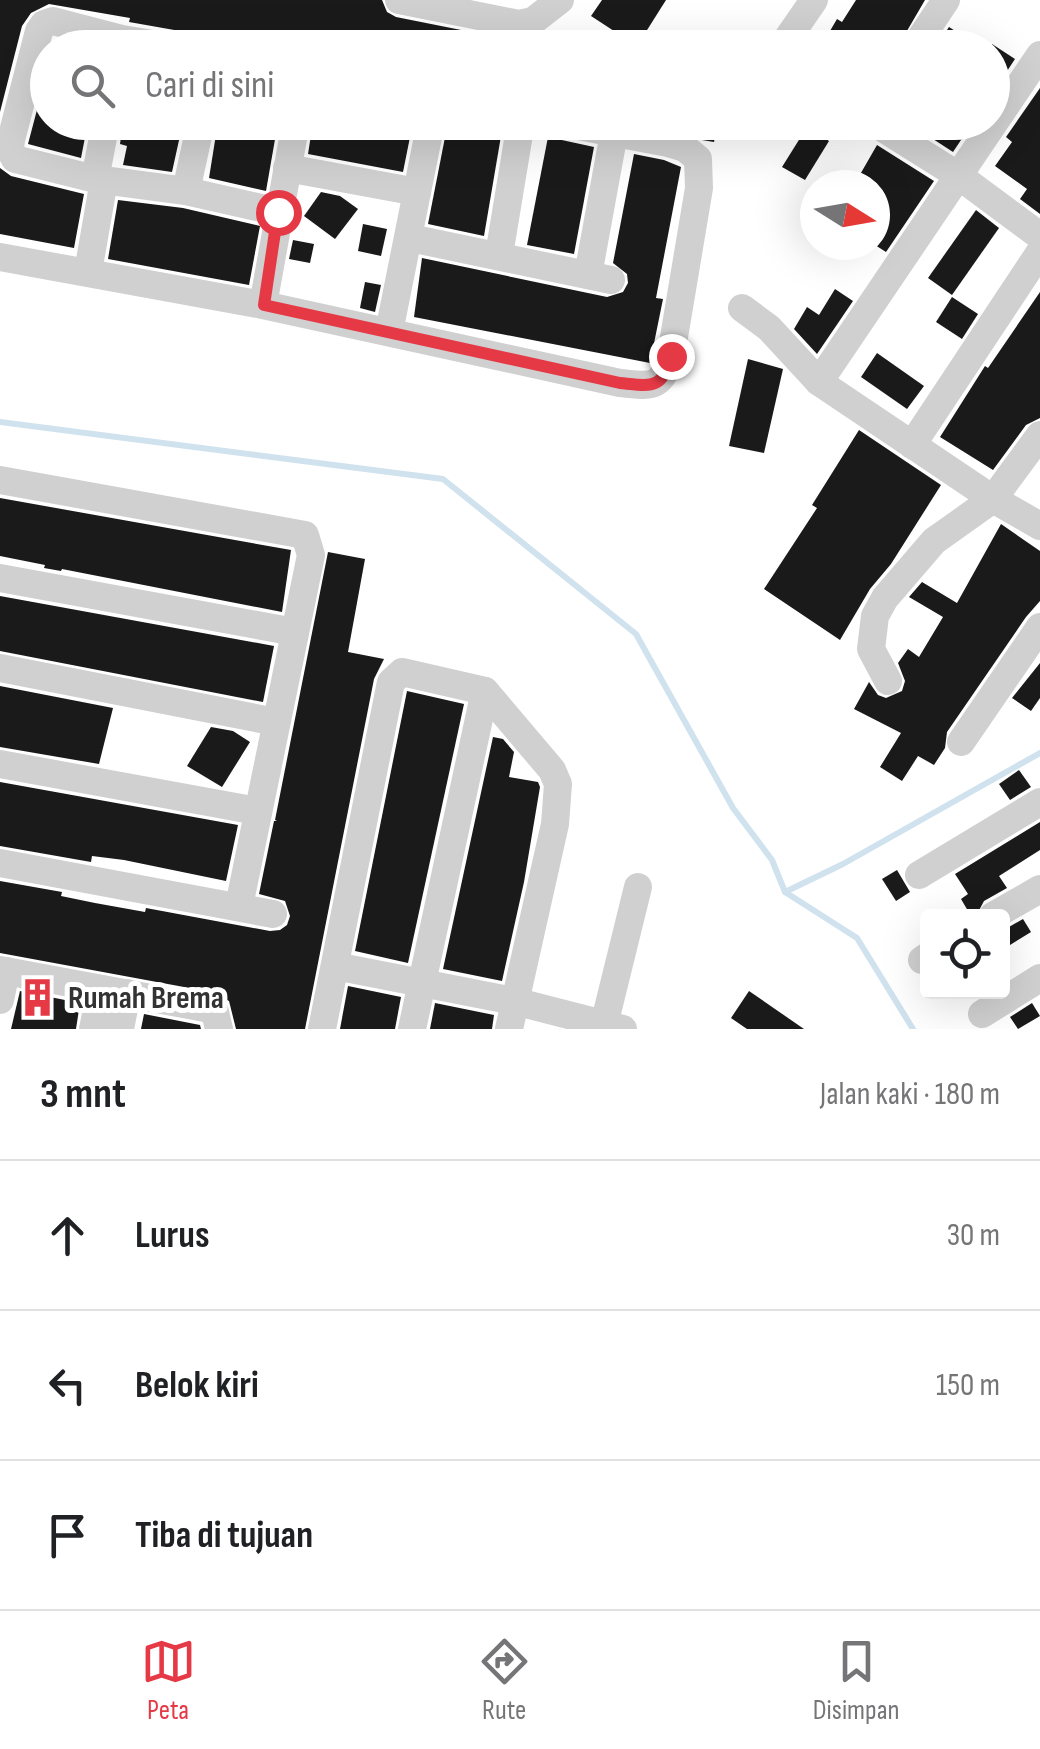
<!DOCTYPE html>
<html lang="id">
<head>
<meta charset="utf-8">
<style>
  :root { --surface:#fff; --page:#f2f2f2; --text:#202124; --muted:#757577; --line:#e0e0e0; --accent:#e63946 }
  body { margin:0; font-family:"Sofia Sans Condensed",sans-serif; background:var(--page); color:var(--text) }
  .controls { position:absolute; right:30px; bottom:30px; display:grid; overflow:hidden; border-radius:10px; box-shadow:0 10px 40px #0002 }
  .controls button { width:90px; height:90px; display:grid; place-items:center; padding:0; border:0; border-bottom:2px solid var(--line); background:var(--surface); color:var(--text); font:50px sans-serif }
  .compass { position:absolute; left:800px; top:170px; width:90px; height:90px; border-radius:50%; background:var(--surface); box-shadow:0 10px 40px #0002; rotate:101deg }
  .stop { position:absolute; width:30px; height:30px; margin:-22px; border:8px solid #e63946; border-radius:50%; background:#fff }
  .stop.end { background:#e63946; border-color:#fff; box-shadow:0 2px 10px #0008 }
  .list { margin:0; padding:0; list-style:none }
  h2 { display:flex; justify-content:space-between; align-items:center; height:130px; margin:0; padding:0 40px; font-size:42px }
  h2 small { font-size:32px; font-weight:400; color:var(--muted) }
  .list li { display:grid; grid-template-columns:65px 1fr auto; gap:30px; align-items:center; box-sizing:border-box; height:150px; padding:0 40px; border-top:2px solid var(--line) }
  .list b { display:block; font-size:38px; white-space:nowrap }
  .list em { font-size:32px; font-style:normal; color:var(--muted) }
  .icon { flex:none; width:55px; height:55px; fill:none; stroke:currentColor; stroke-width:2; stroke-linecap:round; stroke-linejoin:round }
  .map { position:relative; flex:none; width:1040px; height:1029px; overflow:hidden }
  .search { position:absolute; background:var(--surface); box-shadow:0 10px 40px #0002; left:30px; right:30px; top:30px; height:110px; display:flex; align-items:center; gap:25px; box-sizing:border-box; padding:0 35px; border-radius:55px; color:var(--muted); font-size:38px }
  .sheet { height:580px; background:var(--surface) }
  nav { display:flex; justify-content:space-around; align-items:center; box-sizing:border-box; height:140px; border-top:2px solid var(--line); background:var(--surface); font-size:28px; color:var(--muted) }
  nav a { display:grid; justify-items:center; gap:5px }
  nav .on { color:var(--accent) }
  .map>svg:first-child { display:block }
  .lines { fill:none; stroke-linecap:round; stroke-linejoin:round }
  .stream { stroke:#cfe2ee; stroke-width:6 }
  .building { fill:#1a1a1a }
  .minor { stroke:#d0d0d0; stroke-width:28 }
  .route { stroke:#e63946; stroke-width:12 }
  .labels { text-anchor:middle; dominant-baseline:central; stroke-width:10; stroke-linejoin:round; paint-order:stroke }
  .poi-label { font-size:32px; font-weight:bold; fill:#333; stroke:#fff; text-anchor:start }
</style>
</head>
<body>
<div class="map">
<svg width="1040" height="1029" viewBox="0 0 1040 1029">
  <rect width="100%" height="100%" fill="#fff"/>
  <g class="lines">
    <g class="stream">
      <polyline points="0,422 443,479 636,634 733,808 772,860 785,892 857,938 913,1029"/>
      <polyline points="785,892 843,864 1040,753"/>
    </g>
  </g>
  <g class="building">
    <polygon points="0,0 382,0 387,12 396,17 516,41 538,38 549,40 548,48 222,48 193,41 180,31 129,22 130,18 49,4 31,13 22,26 0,112"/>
    <polygon points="602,0 666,0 637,46 591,16"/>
    <polygon points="856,0 925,0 897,48 868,30 857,48 820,48 837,19 842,22"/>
    <polygon points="949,27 982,48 935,48"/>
    <polygon points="992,44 1015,59 992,94"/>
    <polygon points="48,68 48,122 88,122 81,158 28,144"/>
    <polygon points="1040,88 1040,214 1020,199 1027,189 995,166 1012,142 1006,137"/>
    <polygon points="123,122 183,122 172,172 123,165 127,146 120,144"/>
    <polygon points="218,122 278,122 266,191 209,178"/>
    <polygon points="313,122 413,122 403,172 308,154"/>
    <polygon points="448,122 475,122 502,130 484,236 428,224"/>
    <polygon points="654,122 718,122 714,142 702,140 690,131"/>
    <polygon points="943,122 973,122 953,152 933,139"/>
    <polygon points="807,127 829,141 805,180 782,167"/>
    <polygon points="548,137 594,147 574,254 527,245"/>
    <polygon points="877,145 934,181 886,252 875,245 875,185 854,185"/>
    <polygon points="634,154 664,160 681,167 656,298 663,299 650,363 414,317 422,258 607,297 623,292 628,283 627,274 613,263"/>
    <polygon points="0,168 11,176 84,194 74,248 0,234"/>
    <polygon points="321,192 340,196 358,209 335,239 304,216"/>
    <polygon points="118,200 183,208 260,226 249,285 108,259"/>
    <polygon points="976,210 999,228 952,295 928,278"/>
    <polygon points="363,224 387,229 381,256 358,251"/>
    <polygon points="293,240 314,244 310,263 289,259"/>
    <polygon points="365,282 381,285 375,312 360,308"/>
    <polygon points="835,289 853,301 817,354 794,329 807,307 819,315"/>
    <polygon points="1040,292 1040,418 1026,425 993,470 940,437 985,366 988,368"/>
    <polygon points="952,297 978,314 962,339 936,322"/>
    <polygon points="877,353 924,386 907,409 861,377"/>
    <polygon points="748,359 783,369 764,453 729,446"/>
    <polygon points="859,430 941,485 891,564 870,589 840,640 764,589 817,508 812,505"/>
    <polygon points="0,498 291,550 282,612 62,569 61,571 44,568 45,565 0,556"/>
    <polygon points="1001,524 1040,551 1040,601 1026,617 947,732 945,748 934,765 918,756 902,781 880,767 901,733 854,709 869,682 878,695 886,698 902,691 905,681 898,663 908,649 919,657 943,617 909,597 922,582 957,603"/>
    <polygon points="328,552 365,559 348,652 384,659 374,679 305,1029 236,1029 229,1001 211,992 0,953 0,881 62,892 61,896 95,903 145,912 146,908 270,931 280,930 287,925 290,916 285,901 259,894 274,821 277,821 275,820"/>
    <polygon points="0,596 274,646 263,702 0,651"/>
    <polygon points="1040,663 1040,698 1031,711 1012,698"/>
    <polygon points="0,686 113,708 99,764 0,747"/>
    <polygon points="407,691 464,704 408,963 355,951"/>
    <polygon points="211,727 233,731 250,742 222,787 187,766"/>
    <polygon points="493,737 503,739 514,752 509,777 538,782 540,787 524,882 502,981 443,969"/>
    <polygon points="1019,770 1031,787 1010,800 999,784"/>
    <polygon points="0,782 238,825 226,881 124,860 92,856 91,862 0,846"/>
    <polygon points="1040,822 1040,850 999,876 1007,888 984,901 976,916 971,916 961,899 968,894 955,874"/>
    <polygon points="897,870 910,892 896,901 882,879"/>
    <polygon points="1023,919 1031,932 1010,945 1002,931"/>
    <polygon points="348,986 401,997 395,1029 340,1029"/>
    <polygon points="20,991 80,1003 76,1029 11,1029"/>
    <polygon points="749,991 804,1029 747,1029 731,1018"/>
    <polygon points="435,1003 494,1015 492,1029 430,1029"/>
    <polygon points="1032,1003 1040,1016 1018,1029 1010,1017"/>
    <polygon points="144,1014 200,1025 201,1029 141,1029"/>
  </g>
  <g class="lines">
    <g class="minor">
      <polyline points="399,0 519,24 533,21 560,0"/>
      <polyline points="177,48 122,39 53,21 44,24 39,31 11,140 10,150 15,159 95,179 186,191 279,212"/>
      <polyline points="781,48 814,0"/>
      <polyline points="914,48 946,0"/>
      <polyline points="873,122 959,176 1040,236"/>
      <polyline points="287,168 417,192"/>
      <polyline points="95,179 106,122"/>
      <polyline points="186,191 201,122"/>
      <polyline points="410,238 611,280"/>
      <polyline points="499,255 521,122"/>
      <path d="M0,257l263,48 357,78c32,3 41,7 51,-28l28,-167 -1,-29 -13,-11 -17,-5 -111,-21"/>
      <polyline points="88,272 104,180"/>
      <polyline points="588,275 614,133"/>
      <polyline points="263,305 296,122"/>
      <polyline points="742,308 769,328 819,382 993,499 1040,526"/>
      <polyline points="389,332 431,122"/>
      <polyline points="819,382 1040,55"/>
      <polyline points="912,445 1040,252"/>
      <polyline points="0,480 305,535 311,555 239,906"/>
      <polyline points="0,578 295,632"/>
      <polyline points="0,668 276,722"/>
      <polyline points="888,681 871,649 875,616 885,598 934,541 993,499 1040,435"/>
      <polyline points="961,742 1040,627"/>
      <polyline points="0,764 257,811"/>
      <polyline points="0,863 273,914"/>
      <polyline points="919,875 1040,802"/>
      <polyline points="993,916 1040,889"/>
      <polyline points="922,960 928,956"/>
      <polyline points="335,966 514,1001 623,1029"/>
      <polyline points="0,970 205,1008 215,1012 219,1029"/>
      <polyline points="0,1000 6,971"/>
      <polyline points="982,1014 1040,978"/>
      <polyline points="93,1029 101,989"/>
      <polyline points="120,1029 127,993"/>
      <polyline points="322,1029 391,682 402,672 485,691 552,770 558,784 555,824 509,1029"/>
      <polyline points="412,1029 485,691"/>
      <polyline points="603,1029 638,887"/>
    </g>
  </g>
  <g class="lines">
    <path class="route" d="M278,212l-14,93 356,78c32,3 42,7 51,-27"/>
  </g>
  <defs>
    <symbol id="building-bare" viewBox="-9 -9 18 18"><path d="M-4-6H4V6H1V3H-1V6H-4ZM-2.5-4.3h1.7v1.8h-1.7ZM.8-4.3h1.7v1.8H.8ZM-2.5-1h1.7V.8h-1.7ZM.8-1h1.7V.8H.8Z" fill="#e63946" stroke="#fff" stroke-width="2.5" paint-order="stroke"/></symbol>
  </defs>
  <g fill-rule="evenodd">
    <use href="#building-bare" x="10" y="970" width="55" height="55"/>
  </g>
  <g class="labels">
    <g class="poi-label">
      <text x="68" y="998">Rumah Brema</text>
    </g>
  </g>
</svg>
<div class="controls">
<button><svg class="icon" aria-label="locate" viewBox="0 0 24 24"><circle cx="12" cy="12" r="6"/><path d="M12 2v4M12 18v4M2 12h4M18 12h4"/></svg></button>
</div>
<svg class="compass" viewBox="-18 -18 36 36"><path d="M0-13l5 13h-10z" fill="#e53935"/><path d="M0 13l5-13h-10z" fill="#757577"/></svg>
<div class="stop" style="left:278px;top:212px"></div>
<div class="stop end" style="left:671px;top:356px"></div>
<div class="search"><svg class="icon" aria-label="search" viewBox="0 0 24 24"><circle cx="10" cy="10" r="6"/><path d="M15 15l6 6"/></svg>Cari di sini</div>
</div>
<section class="sheet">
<h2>3 mnt<small>Jalan kaki · 180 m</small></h2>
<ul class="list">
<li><svg class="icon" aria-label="ahead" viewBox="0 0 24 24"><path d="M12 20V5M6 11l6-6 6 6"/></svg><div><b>Lurus</b></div><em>30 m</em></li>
<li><svg class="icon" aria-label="left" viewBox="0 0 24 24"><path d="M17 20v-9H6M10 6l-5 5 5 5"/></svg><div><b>Belok kiri</b></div><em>150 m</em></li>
<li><svg class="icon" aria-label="arrive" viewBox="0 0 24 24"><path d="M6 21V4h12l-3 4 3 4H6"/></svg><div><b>Tiba di tujuan</b></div></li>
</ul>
</section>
<nav>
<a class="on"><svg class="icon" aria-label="map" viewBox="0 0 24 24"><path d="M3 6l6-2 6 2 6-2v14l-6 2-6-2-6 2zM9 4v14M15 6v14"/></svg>Peta</a>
<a><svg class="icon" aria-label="directions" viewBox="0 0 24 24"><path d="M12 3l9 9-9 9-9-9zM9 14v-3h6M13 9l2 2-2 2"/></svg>Rute</a>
<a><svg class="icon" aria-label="saved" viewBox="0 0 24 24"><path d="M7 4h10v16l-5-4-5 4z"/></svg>Disimpan</a>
</nav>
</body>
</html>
